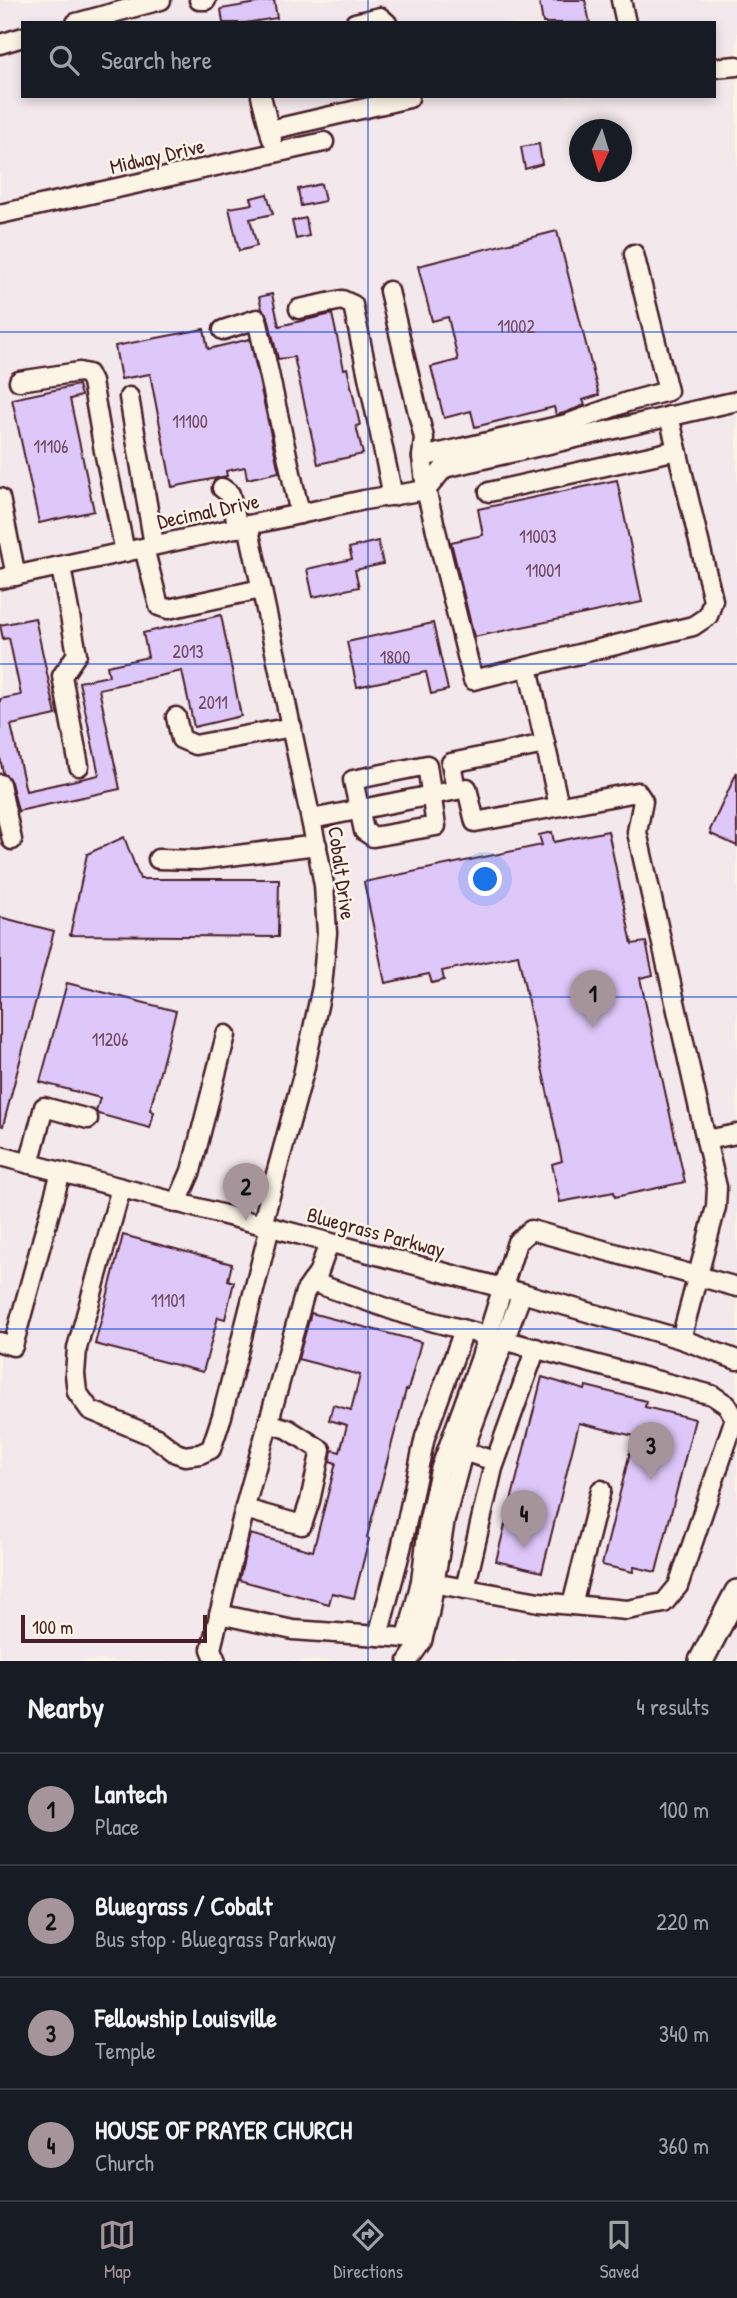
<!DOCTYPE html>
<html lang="en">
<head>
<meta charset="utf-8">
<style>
  :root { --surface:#171b24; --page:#242831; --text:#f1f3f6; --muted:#9ea1a6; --line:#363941; --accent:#a6949b }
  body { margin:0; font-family:"Patrick Hand",sans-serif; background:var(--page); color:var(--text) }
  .compass { position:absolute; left:569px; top:119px; width:63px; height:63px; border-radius:50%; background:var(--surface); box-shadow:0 4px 10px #0003; rotate:184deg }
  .scale { position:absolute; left:21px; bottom:18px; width:186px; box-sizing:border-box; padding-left:7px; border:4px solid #4a1f2b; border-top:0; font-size:19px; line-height:24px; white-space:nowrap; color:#4a1f2b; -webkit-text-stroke:5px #fcf5e5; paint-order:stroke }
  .you { position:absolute; left:486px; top:880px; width:24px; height:24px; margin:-18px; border:5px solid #fff; border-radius:50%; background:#1a73e8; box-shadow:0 0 0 10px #1a73e833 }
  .badge { display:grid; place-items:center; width:46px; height:46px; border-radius:50%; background:var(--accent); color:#111; font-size:23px; font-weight:700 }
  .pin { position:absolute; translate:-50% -58px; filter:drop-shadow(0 2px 4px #0008) }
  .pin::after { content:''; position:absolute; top:37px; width:24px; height:21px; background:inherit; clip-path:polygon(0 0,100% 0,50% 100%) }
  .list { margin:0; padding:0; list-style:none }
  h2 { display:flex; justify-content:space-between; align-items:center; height:91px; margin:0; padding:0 28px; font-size:30px }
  h2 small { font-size:23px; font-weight:400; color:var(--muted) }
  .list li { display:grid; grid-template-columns:46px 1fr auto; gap:21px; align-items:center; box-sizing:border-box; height:112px; padding:0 28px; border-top:2px solid var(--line) }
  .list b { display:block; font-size:26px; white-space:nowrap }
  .list p { margin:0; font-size:23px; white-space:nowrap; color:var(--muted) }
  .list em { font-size:23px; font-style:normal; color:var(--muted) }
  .icon { flex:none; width:38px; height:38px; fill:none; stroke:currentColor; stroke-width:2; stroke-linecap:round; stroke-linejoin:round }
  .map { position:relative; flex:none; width:737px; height:1661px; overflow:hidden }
  .search { position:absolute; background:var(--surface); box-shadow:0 4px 10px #0003; left:21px; right:21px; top:21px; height:77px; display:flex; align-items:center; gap:18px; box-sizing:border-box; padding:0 24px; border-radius:0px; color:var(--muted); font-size:26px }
  .sheet { height:539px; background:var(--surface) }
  nav { display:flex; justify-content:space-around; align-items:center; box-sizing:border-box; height:98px; border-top:2px solid var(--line); background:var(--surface); font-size:19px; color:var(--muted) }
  nav a { display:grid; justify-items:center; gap:4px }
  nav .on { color:var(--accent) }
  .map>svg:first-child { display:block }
  .built { fill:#f3e8eb; fill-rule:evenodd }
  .building { fill:#dec8f9; stroke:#4a1f2b; stroke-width:2 }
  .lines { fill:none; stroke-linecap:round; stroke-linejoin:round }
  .minor-casing { stroke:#4a1f2b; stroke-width:23 }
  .major-casing { stroke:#4a1f2b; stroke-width:28 }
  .minor { stroke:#fcf5e5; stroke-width:18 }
  .major { stroke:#fcf5e5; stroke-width:23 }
  .grid { fill:none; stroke:#1d4ed8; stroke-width:2; stroke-opacity:0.55 }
  .labels { text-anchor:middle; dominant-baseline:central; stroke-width:5; stroke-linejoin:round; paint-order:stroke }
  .number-label { font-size:18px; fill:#6f495e }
  .street-label { font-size:21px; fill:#4a1f2b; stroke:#fcf5e5 }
</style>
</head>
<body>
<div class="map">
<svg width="737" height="1661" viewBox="0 0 737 1661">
  <rect width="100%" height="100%" fill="#fcf5e5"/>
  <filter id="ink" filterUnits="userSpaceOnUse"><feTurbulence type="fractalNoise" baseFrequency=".0143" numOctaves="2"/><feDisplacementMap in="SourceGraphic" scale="14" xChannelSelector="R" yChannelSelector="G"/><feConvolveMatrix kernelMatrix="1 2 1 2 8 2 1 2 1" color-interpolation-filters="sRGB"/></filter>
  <g filter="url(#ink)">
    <path class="built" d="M0,0h737v1661h-737zM23,23h691v73h-691zM580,130h42v42h-42z"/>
    <g class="building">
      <polygon points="274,0 277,18 245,23 223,23 221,9"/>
      <polygon points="539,0 585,0 590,23 543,23"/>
      <polygon points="539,144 542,164 525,169 521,147"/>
      <polygon points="321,184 325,201 301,206 298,189"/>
      <polygon points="267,194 273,214 250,219 257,246 239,251 229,208 253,204 251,198"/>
      <polygon points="306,218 309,236 296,239 292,221"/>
      <polygon points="557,231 599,395 583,400 585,405 564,413 556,415 554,407 475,427 471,411 444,418 431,367 458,360 448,317 432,321 418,266"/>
      <polygon points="272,294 279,326 332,314 344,369 347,368 360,425 356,426 363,454 318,464 294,357 278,359 268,317 262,309 259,297"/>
      <polygon points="204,329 208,349 250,339 279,472 247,479 245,467 226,471 227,476 172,487 150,374 121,379 115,346"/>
      <polygon points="78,385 81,396 70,399 94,511 39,523 12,399"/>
      <polygon points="617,480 642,602 474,637 451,542 483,535 478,509"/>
      <polygon points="378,541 383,564 355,570 359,587 313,597 307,569 352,559 349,548"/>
      <polygon points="221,615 241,716 194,727 182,671 99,689 120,789 18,811 11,782 3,773 0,757 0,699 21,695 9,638 3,639 0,625 35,618 56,715 11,725 26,791 99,775 79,682 109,676 107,666 148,657 143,633"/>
      <polygon points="433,623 448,690 431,694 426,672 357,687 347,642"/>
      <polygon points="737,772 737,846 711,834 710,830"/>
      <polygon points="608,831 632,944 646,942 653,975 640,978 685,1182 615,1197 614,1192 560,1202 552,1164 562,1161 518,955 442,971 444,980 432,983 429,974 385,983 364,882 542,845 539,835 552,832 554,842"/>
      <polygon points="124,837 140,879 279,879 278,937 70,935 87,854"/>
      <polygon points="0,917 54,931 3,1126 0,1125"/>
      <polygon points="67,983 176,1011 150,1110 154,1112 150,1128 98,1114 96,1111 100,1098 40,1082"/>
      <polygon points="123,1235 232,1264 228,1280 234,1282 225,1319 218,1317 203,1372 95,1344"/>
      <polygon points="311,1313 421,1342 408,1390 406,1390 367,1537 369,1539 354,1598 332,1593 329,1604 239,1580 250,1534 313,1551 336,1463 330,1461 332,1450 340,1452 347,1425 329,1420 333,1405 351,1410 360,1375 298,1359"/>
      <polygon points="542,1377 585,1390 586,1386 646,1401 645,1407 695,1419 656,1572 634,1567 633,1572 602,1565 634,1436 579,1423 542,1572 496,1561"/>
    </g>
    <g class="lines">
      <defs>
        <g id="minor">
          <polyline points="199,0 206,0"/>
          <polyline points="621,0 626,23"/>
          <polyline points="76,23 161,0"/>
          <polyline points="355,23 380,17 387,23"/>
          <polyline points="0,44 23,37"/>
          <polyline points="714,68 737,66"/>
          <polyline points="261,96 272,139"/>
          <polyline points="270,130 409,98 409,96"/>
          <polyline points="0,214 324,142"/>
          <polyline points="389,291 424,438 422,457 426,490 473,680 693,626 708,616 713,600 669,416"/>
          <polyline points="299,309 342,300 353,305 393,496"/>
          <polyline points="223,330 257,319 300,514"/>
          <polyline points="19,381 79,372 88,374 92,382 104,451 125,552"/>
          <polyline points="129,397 154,545"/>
          <polyline points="422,457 567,424 627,402 668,391 634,254"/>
          <polyline points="222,488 230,494 238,528"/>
          <polyline points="426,490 444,468 737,401"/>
          <polyline points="489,492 677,450"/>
          <polyline points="0,498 16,576"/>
          <polyline points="248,525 318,853 324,885 327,933 322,987 303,1075 262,1225"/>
          <polyline points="144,548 159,606 168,609 261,589"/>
          <polyline points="61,567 77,654 62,676 79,766"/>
          <polyline points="0,579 364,500 426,490"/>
          <polyline points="528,667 559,806"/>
          <polyline points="176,717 181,739 195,745 292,727"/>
          <polygon points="427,765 436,826 373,837 364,831 353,780"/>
          <polyline points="0,784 12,840"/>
          <polyline points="456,790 451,763 545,744"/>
          <polyline points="312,819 467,788 475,822 637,792 643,801 637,832 706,1140 737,1134"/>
          <polyline points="158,859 198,860 317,845"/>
          <polyline points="0,1156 522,1293 681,1339 737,1360"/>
          <polyline points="29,1164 44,1107 88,1119"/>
          <polyline points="121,1188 77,1348 75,1374 77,1392 90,1410 155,1437 176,1453 185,1456 200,1454 211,1449 222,1416 270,1227"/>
          <polyline points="177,1203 191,1171 226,1035"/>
          <polyline points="312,1282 404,1314 712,1395 727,1405 735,1418 678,1586 664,1603 627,1610 539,1602 421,1581"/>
          <polyline points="681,1339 716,1207 717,1187 706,1140"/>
          <polyline points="0,1342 13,1346 61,1172"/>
          <polyline points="452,1448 495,1461"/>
          <polyline points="245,1509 302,1525 310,1501 321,1450 288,1429 268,1423"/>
          <polyline points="465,1589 493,1468 536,1348"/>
          <polyline points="572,1605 601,1490"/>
          <polyline points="219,1614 293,1630 407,1638 419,1641"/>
          <polyline points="378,1636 401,1549 425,1437 464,1330"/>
          <polyline points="407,1638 421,1581 429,1519 440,1470 480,1360 517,1242 531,1230 737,1287"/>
          <polyline points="216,1661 211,1649 246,1503 305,1292 318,1274 329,1243"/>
          <polyline points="408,1661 422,1641 429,1614 445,1520 463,1452 522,1293"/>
        </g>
        <polyline id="major" points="701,1661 737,1592"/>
      </defs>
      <use href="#minor" class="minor-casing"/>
      <use href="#major" class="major-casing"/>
      <use href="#minor" class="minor"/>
      <use href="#major" class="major"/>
    </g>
  </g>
  <path class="grid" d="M368,0v23M368,96v1565M0,332h737M0,664h737M0,997h737M0,1329h737"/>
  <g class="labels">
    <g class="number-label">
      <text x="516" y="326">11002</text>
      <text x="190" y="421">11100</text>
      <text x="51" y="446">11106</text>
      <text x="538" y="536">11003</text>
      <text x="543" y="570">11001</text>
      <text x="188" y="651">2013</text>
      <text x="395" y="657">1800</text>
      <text x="213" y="702">2011</text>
      <text x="110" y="1039">11206</text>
      <text x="168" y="1300">11101</text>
    </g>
    <g class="street-label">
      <text transform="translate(157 156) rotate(-13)">Midway Drive</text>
      <text transform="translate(208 511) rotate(-12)">Decimal Drive</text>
      <text transform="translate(342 873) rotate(82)">Cobalt Drive</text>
      <text transform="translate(376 1232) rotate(15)">Bluegrass Parkway</text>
    </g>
  </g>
</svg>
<svg class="compass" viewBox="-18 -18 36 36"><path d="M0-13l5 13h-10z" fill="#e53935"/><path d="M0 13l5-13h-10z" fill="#9ea1a6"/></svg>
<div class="scale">100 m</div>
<div class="you"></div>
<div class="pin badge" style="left:593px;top:1028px">1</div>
<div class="pin badge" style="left:246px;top:1221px">2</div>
<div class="pin badge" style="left:651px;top:1480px">3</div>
<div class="pin badge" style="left:524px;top:1548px">4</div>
<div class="search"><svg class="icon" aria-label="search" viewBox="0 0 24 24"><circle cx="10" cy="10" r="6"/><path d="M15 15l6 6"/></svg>Search here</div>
</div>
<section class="sheet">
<h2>Nearby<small>4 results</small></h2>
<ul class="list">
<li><span class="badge">1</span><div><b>Lantech</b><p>Place</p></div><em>100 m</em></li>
<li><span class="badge">2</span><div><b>Bluegrass / Cobalt</b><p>Bus stop · Bluegrass Parkway</p></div><em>220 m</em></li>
<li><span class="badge">3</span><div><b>Fellowship Louisville</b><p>Temple</p></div><em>340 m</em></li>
<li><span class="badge">4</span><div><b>HOUSE OF PRAYER CHURCH</b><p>Church</p></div><em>360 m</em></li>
</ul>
</section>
<nav>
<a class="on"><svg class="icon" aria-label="map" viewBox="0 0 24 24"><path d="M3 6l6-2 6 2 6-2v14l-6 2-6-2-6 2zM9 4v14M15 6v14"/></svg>Map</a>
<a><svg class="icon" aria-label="directions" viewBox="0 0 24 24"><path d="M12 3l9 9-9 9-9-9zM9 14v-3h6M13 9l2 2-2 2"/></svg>Directions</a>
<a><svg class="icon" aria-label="saved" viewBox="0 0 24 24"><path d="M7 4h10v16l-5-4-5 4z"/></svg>Saved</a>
</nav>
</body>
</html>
